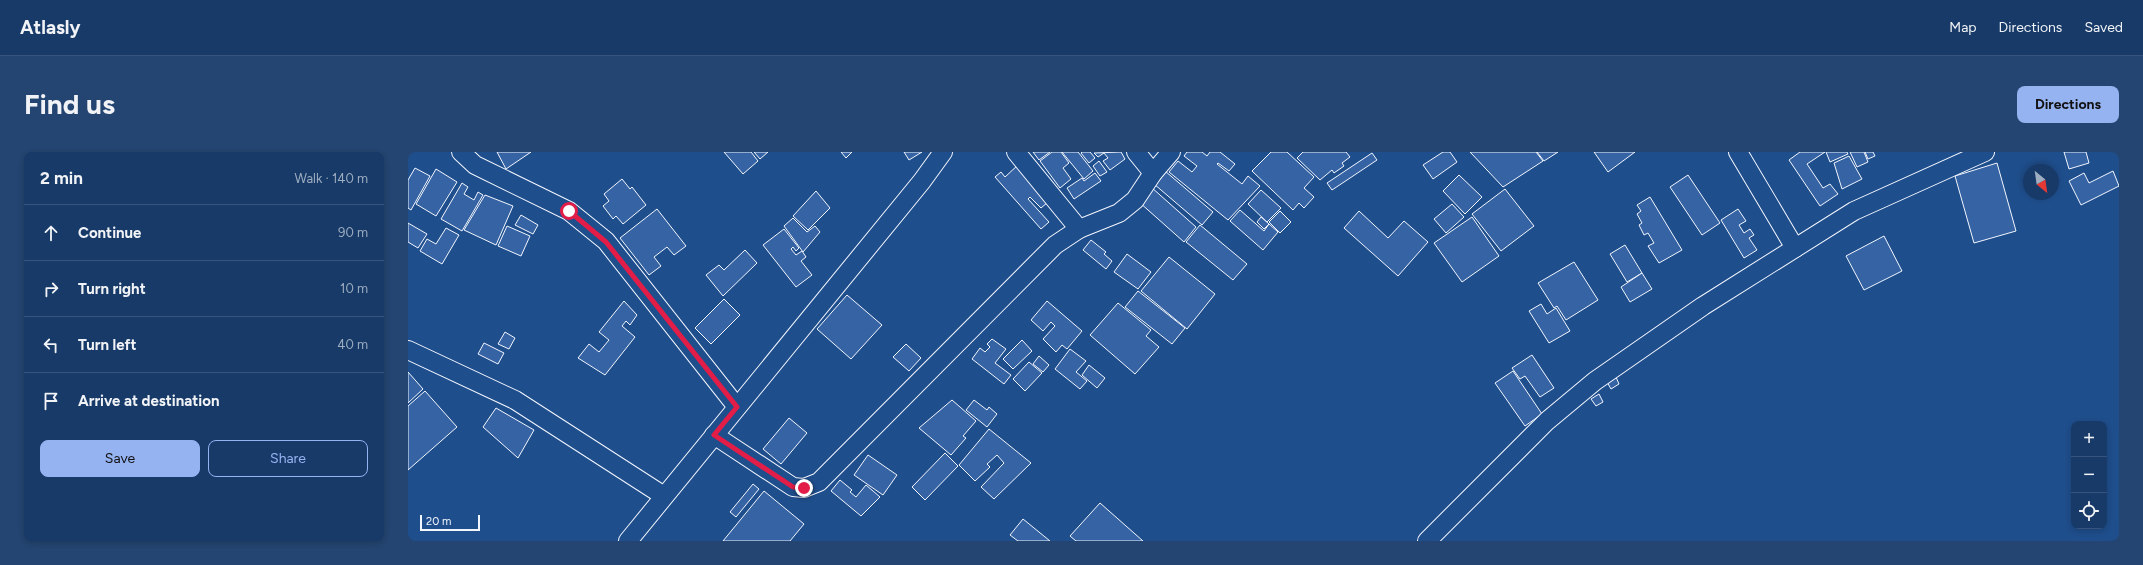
<!DOCTYPE html>
<html lang="en">
<head>
<meta charset="utf-8">
<style>
  :root { --surface:#173a69; --page:#244571; --text:#f1f3f6; --muted:#9eadc0; --line:#36547d; --accent:#95b2f1 }
  body { margin:0; font-family:Figtree,sans-serif; background:var(--page); color:var(--text) }
  .controls { position:absolute; right:12px; bottom:12px; display:grid; overflow:hidden; border-radius:8px; box-shadow:0 2px 6px #0003 }
  .controls button { width:36px; height:36px; display:grid; place-items:center; padding:0; border:0; border-bottom:1px solid var(--line); background:var(--surface); color:var(--text); font:20px sans-serif }
  .compass { position:absolute; left:1615px; top:12px; width:36px; height:36px; border-radius:50%; background:var(--surface); box-shadow:0 2px 6px #0003; rotate:151deg }
  .scale { position:absolute; left:12px; bottom:10px; width:60px; box-sizing:border-box; padding-left:4px; border:2px solid #f2f6ff; border-top:0; font-size:11px; line-height:14px; white-space:nowrap; color:#f2f6ff; -webkit-text-stroke:3px #1f4e8c; paint-order:stroke }
  .stop { position:absolute; width:12px; height:12px; margin:-9px; border:3px solid #e11d48; border-radius:50%; background:#fff }
  .stop.end { background:#e11d48; border-color:#fff; box-shadow:0 1px 4px #0008 }
  .list { margin:0; padding:0; list-style:none }
  h2 { display:flex; justify-content:space-between; align-items:center; height:52px; margin:0; padding:0 16px; font-size:17px }
  h2 small { font-size:13px; font-weight:400; color:var(--muted) }
  .list li { display:grid; grid-template-columns:26px 1fr auto; gap:12px; align-items:center; box-sizing:border-box; height:56px; padding:0 16px; border-top:1px solid var(--line) }
  .list b { display:block; font-size:15px; white-space:nowrap }
  .list em { font-size:13px; font-style:normal; color:var(--muted) }
  .actions { display:flex; gap:8px; padding:12px 16px }
  .actions a { flex:1; padding:9px 0; border:1px solid var(--accent); border-radius:8px; text-align:center; font-size:14px; color:var(--accent) }
  .actions .main { background:var(--accent); color:#111 }
  .icon { flex:none; width:22px; height:22px; fill:none; stroke:currentColor; stroke-width:2; stroke-linecap:round; stroke-linejoin:round }
  .map { position:relative; flex:none; width:1711px; height:389px; overflow:hidden; border-radius:8px }
  header { display:flex; align-items:center; gap:24px; box-sizing:border-box; height:56px; padding:0 20px; background:var(--surface); border-bottom:1px solid var(--line) }
  header strong { font-size:19px }
  nav { display:flex; gap:22px; margin-inline-start:auto; font-size:14px }
  .intro { display:flex; align-items:center; justify-content:space-between; box-sizing:border-box; height:96px; padding:0 24px }
  h1 { margin:0; font-size:28px }
  .button { padding:10px 18px; border-radius:8px; background:var(--accent); color:#111; font-size:14px; font-weight:700 }
  main { display:flex; gap:24px; padding:0 24px }
  aside { flex:1; background:var(--surface); border-radius:8px; box-shadow:0 2px 6px #0003 }
  .map>svg:first-child { display:block }
  .building { fill:#3563a3; stroke:#f2f6ff }
  .lines { fill:none; stroke-linecap:round; stroke-linejoin:round }
  .minor-casing { stroke:#f2f6ff; stroke-width:20 }
  .minor { stroke:#1f4e8c; stroke-width:18 }
  .route { stroke:#e11d48; stroke-width:5 }
</style>
</head>
<body>
<header>
<strong>Atlasly</strong>
<nav><a>Map</a><a>Directions</a><a>Saved</a></nav>
</header>
<div class="intro"><h1>Find us</h1><a class="button">Directions</a></div>
<main>
<aside>
<h2>2 min<small>Walk · 140 m</small></h2>
<ul class="list">
<li><svg class="icon" aria-label="ahead" viewBox="0 0 24 24"><path d="M12 20V5M6 11l6-6 6 6"/></svg><div><b>Continue</b></div><em>90 m</em></li>
<li><svg class="icon" aria-label="right" viewBox="0 0 24 24"><path d="M7 20v-9h11M14 6l5 5-5 5"/></svg><div><b>Turn right</b></div><em>10 m</em></li>
<li><svg class="icon" aria-label="left" viewBox="0 0 24 24"><path d="M17 20v-9H6M10 6l-5 5 5 5"/></svg><div><b>Turn left</b></div><em>40 m</em></li>
<li><svg class="icon" aria-label="arrive" viewBox="0 0 24 24"><path d="M6 21V4h12l-3 4 3 4H6"/></svg><div><b>Arrive at destination</b></div></li>
</ul>
<div class="actions"><a class="main">Save</a><a>Share</a></div>
</aside>
<div class="map">
<svg width="1711" height="389" viewBox="0 0 1711 389">
  <rect width="100%" height="100%" fill="#1f4e8c"/>
  <g class="building">
    <polygon points="89,0 123,0 98,17"/>
    <polygon points="316,0 343,0 350,9 335,22"/>
    <polygon points="346,0 360,0 352,7"/>
    <polygon points="433,0 444,0 438,6"/>
    <polygon points="496,0 514,0 501,8"/>
    <polygon points="625,0 642,0 631,8"/>
    <polygon points="644,0 653,0 661,11 655,16 663,27 652,36 632,9"/>
    <polygon points="654,0 670,0 685,19 676,27"/>
    <polygon points="674,0 682,0 687,6 681,11 673,1"/>
    <polygon points="713,0 717,7 702,18 695,9 700,6 696,1 690,5 686,1"/>
    <polygon points="779,0 794,0 799,4 802,0 812,0 827,12 821,19 810,11 809,12 834,32 840,24 852,34 820,68 761,20 770,9 784,20 789,14 776,4"/>
    <polygon points="863,0 879,0 906,25 896,36 906,45 896,56 891,51 885,58 844,19"/>
    <polygon points="895,0 938,0 942,5 934,11 936,14 926,21 924,18 912,28 889,6"/>
    <polygon points="1035,0 1042,0 1049,10 1025,27 1015,13"/>
    <polygon points="1062,0 1128,0 1135,9 1095,35"/>
    <polygon points="1129,0 1150,0 1136,9"/>
    <polygon points="1186,0 1227,0 1200,20"/>
    <polygon points="1392,0 1417,0 1399,12 1415,36 1422,32 1430,42 1412,54 1381,8"/>
    <polygon points="1418,0 1439,0 1440,2 1422,10"/>
    <polygon points="1442,0 1456,0 1460,10 1449,15"/>
    <polygon points="1457,0 1465,0 1467,4 1460,7"/>
    <polygon points="1656,0 1678,0 1681,11 1661,17"/>
    <polygon points="964,1 969,8 924,38 919,31"/>
    <polygon points="1441,4 1454,27 1434,37 1426,11"/>
    <polygon points="691,9 699,20 692,24 685,14"/>
    <polygon points="1589,11 1608,79 1566,91 1547,24"/>
    <polygon points="610,13 640,50 633,56 622,45 620,47 641,70 633,77 587,25 593,20 597,25"/>
    <polygon points="7,16 22,24 3,58 0,56 0,28"/>
    <polygon points="28,17 49,30 28,64 8,52"/>
    <polygon points="757,19 805,60 794,73 746,32"/>
    <polygon points="1705,19 1711,34 1673,53 1661,29 1676,21 1681,31"/>
    <polygon points="687,21 693,29 666,47 659,36 674,26 676,29"/>
    <polygon points="1051,23 1074,45 1057,62 1035,39"/>
    <polygon points="1280,23 1312,71 1294,83 1262,35"/>
    <polygon points="214,27 222,37 224,35 238,53 215,72 208,64 205,67 195,54 201,49 196,42"/>
    <polygon points="54,31 60,35 56,42 66,48 70,40 75,43 54,79 33,67"/>
    <polygon points="743,35 788,75 776,90 731,50"/>
    <polygon points="1097,37 1126,74 1093,99 1064,62"/>
    <polygon points="853,38 873,56 859,70 840,52"/>
    <polygon points="408,39 422,56 400,78 385,64"/>
    <polygon points="77,43 105,54 88,93 56,78"/>
    <polygon points="1242,45 1274,98 1251,111 1240,94 1246,91 1240,81 1236,83 1231,73 1234,71 1229,62 1233,59 1229,53"/>
    <polygon points="1044,52 1056,65 1038,81 1026,67"/>
    <polygon points="249,57 278,94 266,103 259,95 246,105 253,114 241,123 212,86"/>
    <polygon points="1330,57 1338,69 1331,73 1336,81 1342,77 1346,83 1341,86 1349,98 1336,106 1313,68"/>
    <polygon points="832,58 856,79 861,72 870,80 855,98 822,69"/>
    <polygon points="872,59 883,70 872,81 861,70"/>
    <polygon points="951,59 980,86 996,69 1020,90 990,124 936,76"/>
    <polygon points="113,63 130,73 125,82 107,73"/>
    <polygon points="853,65 861,72 856,77 849,70"/>
    <polygon points="1064,65 1091,104 1054,130 1026,91"/>
    <polygon points="385,66 399,80 407,74 412,80 395,100 376,74"/>
    <polygon points="0,71 19,82 10,96 0,90"/>
    <polygon points="792,73 839,112 825,128 778,90"/>
    <polygon points="99,74 122,84 113,104 90,94"/>
    <polygon points="38,76 51,83 34,112 12,99 19,87 28,92"/>
    <polygon points="376,77 391,96 388,99 385,95 383,97 388,103 394,99 398,105 393,109 404,123 388,135 355,93"/>
    <polygon points="1476,84 1494,119 1456,138 1438,104"/>
    <polygon points="683,88 698,100 696,102 704,109 698,117 675,98"/>
    <polygon points="1217,93 1234,121 1219,130 1202,102"/>
    <polygon points="337,98 349,111 315,144 298,123 311,113 316,118"/>
    <polygon points="719,102 743,120 730,137 706,120"/>
    <polygon points="761,105 807,142 779,177 733,139"/>
    <polygon points="1166,110 1190,148 1158,168 1149,154 1146,156 1130,131"/>
    <polygon points="1234,121 1244,137 1222,150 1213,135"/>
    <polygon points="730,139 777,176 764,192 717,155"/>
    <polygon points="439,143 474,173 443,207 409,177"/>
    <polygon points="316,147 332,163 303,192 287,176"/>
    <polygon points="216,149 229,163 222,173 218,169 214,174 227,185 197,223 170,206 181,192 191,200 201,188 191,180"/>
    <polygon points="639,149 674,179 659,197 654,193 648,200 635,187 647,174 643,170 635,179 623,168"/>
    <polygon points="710,151 743,178 738,184 751,195 727,222 682,183"/>
    <polygon points="1133,152 1139,162 1148,156 1162,179 1141,191 1121,159"/>
    <polygon points="97,180 107,186 101,197 90,192"/>
    <polygon points="584,187 598,197 587,211 603,223 596,232 564,207 572,196 577,200 582,195 579,192"/>
    <polygon points="614,188 624,199 605,217 595,207"/>
    <polygon points="76,191 96,201 90,212 70,202"/>
    <polygon points="498,192 513,206 501,219 485,205"/>
    <polygon points="662,197 678,209 668,220 679,229 672,237 647,217"/>
    <polygon points="1124,203 1146,236 1132,245 1117,224 1112,227 1104,216"/>
    <polygon points="631,204 641,213 635,220 625,212"/>
    <polygon points="621,210 634,221 617,239 605,227"/>
    <polygon points="681,213 697,226 689,236 674,223"/>
    <polygon points="1105,219 1134,262 1117,274 1087,231"/>
    <polygon points="0,220 15,237 0,251"/>
    <polygon points="1208,225 1211,232 1203,237 1199,230"/>
    <polygon points="17,239 49,275 0,318 0,254"/>
    <polygon points="1191,242 1195,250 1188,254 1183,247"/>
    <polygon points="544,248 568,269 555,284 558,286 543,303 511,276"/>
    <polygon points="566,248 579,258 581,255 589,262 579,275 558,258"/>
    <polygon points="88,256 126,278 110,306 75,275"/>
    <polygon points="381,266 399,281 373,312 355,297"/>
    <polygon points="581,277 623,311 586,347 573,335 596,311 589,303 579,312 582,315 567,329 551,313"/>
    <polygon points="537,301 550,314 517,348 504,335"/>
    <polygon points="460,303 489,323 475,343 446,323"/>
    <polygon points="432,328 444,338 442,340 448,345 458,333 472,345 453,364 423,339"/>
    <polygon points="345,332 351,337 328,365 322,360"/>
    <polygon points="356,339 396,372 382,389 315,389"/>
    <polygon points="692,351 735,389 668,389 662,384"/>
    <polygon points="615,367 642,389 610,389 602,383"/>
  </g>
  <g class="lines">
    <defs>
      <g id="minor">
        <polyline points="53,0 67,13 161,59 198,89 329,255"/>
        <polyline points="608,0 671,77"/>
        <polyline points="728,0 745,21"/>
        <polyline points="1330,0 1387,96"/>
        <polyline points="0,198 107,248 256,344"/>
        <polyline points="306,283 385,335 396,336 411,330 647,93 671,77 711,61 727,48 745,21 763,0"/>
        <polyline points="220,389 514,29 535,0"/>
        <polyline points="1019,389 1139,269 1187,229 1295,154 1446,59 1577,0"/>
      </g>
    </defs>
    <use href="#minor" class="minor-casing"/>
    <use href="#minor" class="minor"/>
  </g>
  <g class="lines">
    <polyline class="route" points="161,59 198,90 329,255 306,283 385,335 396,336"/>
  </g>
</svg>
<div class="controls">
<button>+</button>
<button>−</button>
<button><svg class="icon" aria-label="locate" viewBox="0 0 24 24"><circle cx="12" cy="12" r="6"/><path d="M12 2v4M12 18v4M2 12h4M18 12h4"/></svg></button>
</div>
<svg class="compass" viewBox="-18 -18 36 36"><path d="M0-13l5 13h-10z" fill="#e53935"/><path d="M0 13l5-13h-10z" fill="#9eadc0"/></svg>
<div class="scale">20 m</div>
<div class="stop" style="left:161px;top:59px"></div>
<div class="stop end" style="left:396px;top:336px"></div>
</div>
</main>
</body>
</html>
